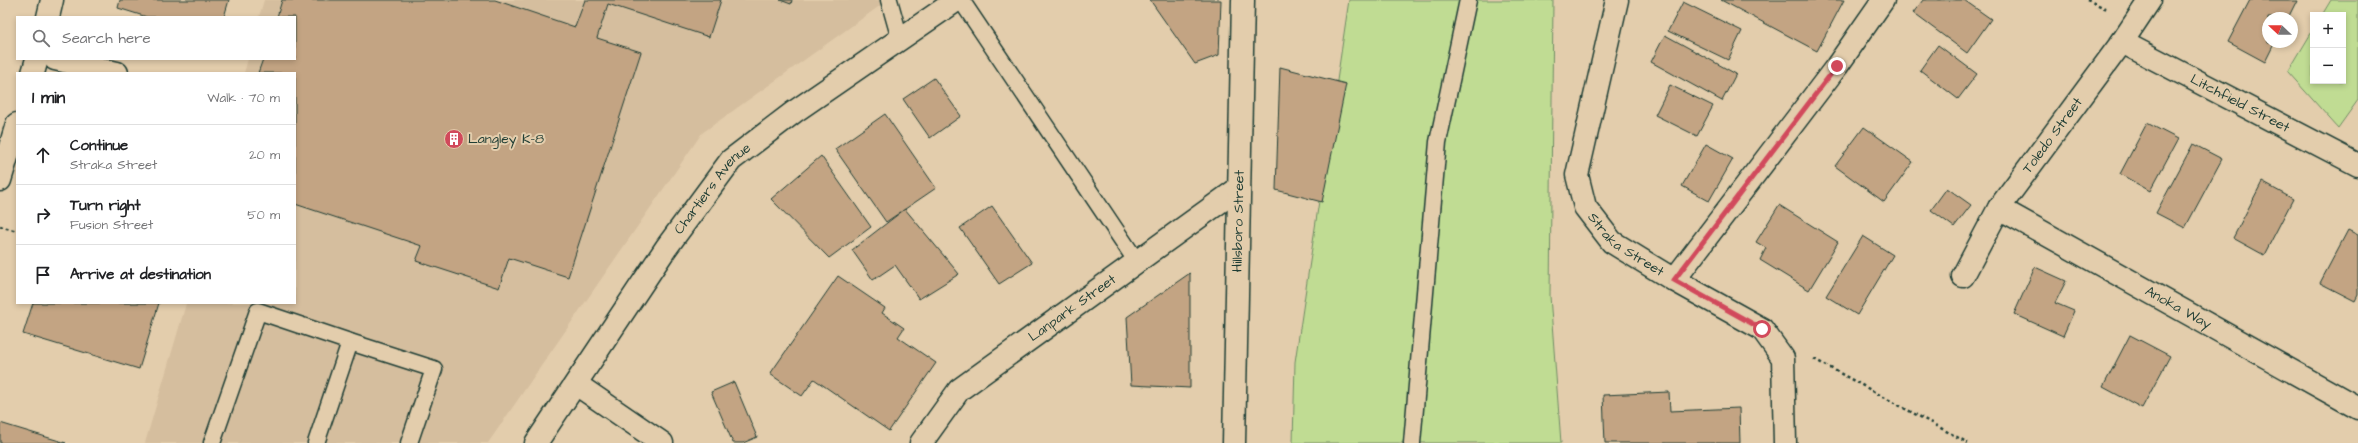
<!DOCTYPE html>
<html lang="en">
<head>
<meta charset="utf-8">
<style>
  :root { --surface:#fff; --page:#f2f2f2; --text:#202124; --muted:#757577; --line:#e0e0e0 }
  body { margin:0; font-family:"Architects Daughter",sans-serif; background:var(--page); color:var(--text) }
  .controls { position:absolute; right:12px; top:12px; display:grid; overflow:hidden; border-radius:0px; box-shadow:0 2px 6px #0003 }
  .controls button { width:36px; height:36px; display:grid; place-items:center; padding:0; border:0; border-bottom:1px solid var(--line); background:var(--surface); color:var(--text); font:20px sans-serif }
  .compass { position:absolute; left:2262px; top:12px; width:36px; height:36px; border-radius:50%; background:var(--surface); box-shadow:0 2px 6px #0003; rotate:292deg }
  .stop { position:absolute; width:12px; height:12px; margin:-9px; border:3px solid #d1495b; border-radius:50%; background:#fff }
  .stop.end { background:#d1495b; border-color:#fff; box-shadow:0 1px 4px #0008 }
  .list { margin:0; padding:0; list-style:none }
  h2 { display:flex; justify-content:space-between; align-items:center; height:52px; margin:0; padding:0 16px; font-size:17px }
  h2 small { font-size:13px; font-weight:400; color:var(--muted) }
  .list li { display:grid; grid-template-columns:26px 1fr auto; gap:12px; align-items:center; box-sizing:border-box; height:60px; padding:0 16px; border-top:1px solid var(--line) }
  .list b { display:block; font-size:15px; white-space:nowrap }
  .list p { margin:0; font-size:13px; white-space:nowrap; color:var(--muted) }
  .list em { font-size:13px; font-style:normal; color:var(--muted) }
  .icon { flex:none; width:22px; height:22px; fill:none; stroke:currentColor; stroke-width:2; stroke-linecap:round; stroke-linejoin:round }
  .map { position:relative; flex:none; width:2358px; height:443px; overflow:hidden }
  .search { position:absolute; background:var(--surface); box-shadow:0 2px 6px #0003; left:16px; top:16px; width:280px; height:44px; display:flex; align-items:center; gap:10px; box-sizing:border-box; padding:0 14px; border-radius:0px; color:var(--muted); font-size:15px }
  .panel { position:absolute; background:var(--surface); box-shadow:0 2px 6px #0003; left:16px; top:72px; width:280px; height:232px; border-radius:0px }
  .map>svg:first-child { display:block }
  .built { fill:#d5be9e }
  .green { fill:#c0dc93; stroke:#708c64 }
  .building { fill:#c3a483; stroke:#1f3d34 }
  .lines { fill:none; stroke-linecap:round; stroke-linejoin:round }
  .service-casing { stroke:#1f3d34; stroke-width:19 }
  .minor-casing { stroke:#1f3d34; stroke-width:25 }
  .tertiary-casing { stroke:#1f3d34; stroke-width:25 }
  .path { stroke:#1f3d34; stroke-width:2.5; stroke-dasharray:3 3; stroke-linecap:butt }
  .service { stroke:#e3cdac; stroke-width:16 }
  .minor { stroke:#e3cdac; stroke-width:22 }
  .tertiary { stroke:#e3cdac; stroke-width:22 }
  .route { stroke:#d1495b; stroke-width:5 }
  .labels { text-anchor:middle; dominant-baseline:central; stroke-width:4; stroke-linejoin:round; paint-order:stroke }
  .street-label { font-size:14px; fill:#1f3d34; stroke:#e3cdac }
  .poi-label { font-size:14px; fill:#1f3d34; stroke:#e3cdac; text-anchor:start }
</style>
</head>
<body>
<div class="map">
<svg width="2358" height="443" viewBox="0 0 2358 443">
  <rect width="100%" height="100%" fill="#e3cdac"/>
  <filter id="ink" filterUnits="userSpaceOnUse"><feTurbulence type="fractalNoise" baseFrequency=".025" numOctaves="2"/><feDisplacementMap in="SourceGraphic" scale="8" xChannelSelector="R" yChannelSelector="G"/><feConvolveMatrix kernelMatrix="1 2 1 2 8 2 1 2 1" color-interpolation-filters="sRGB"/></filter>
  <g filter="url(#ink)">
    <polygon class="built" points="264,0 888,0 702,133 488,443 145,443 186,304 182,303 295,303 295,73 244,73 248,59 295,59 295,17 259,17"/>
    <g class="green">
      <polygon points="1349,0 1553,0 1550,296 1561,443 1293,443 1295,362"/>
      <polygon points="2331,0 2358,0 2358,100 2338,128 2288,72 2313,30 2313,81 2343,81 2343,15 2322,15"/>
    </g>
    <g class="building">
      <polygon points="120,0 229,0 224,17 147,17 118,8"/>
      <polygon points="282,0 495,0 575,27 585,0 721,0 709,37 608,4 597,38 641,52 568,277 509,258 499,288 416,261 422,246 295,204 295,73 258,73 263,59 295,59 295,17 277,17"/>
      <polygon points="780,0 792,0 791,4"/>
      <polygon points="1150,0 1221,0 1219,55 1195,64"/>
      <polygon points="1721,0 1844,0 1817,51"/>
      <polygon points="1923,0 1964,0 1991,19 1967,53 1913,13"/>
      <polygon points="2250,0 2297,0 2288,18 2268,18 2268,42 2275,42 2265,62 2228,42"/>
      <polygon points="1683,2 1742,31 1728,60 1668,31"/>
      <polygon points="1665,35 1736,74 1722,101 1651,62"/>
      <polygon points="1938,45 1977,74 1958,99 1920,70"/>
      <polygon points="1280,67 1346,84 1322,202 1276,190"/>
      <polygon points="934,78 961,116 930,138 903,99"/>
      <polygon points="1670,85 1713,106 1697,136 1655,115"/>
      <polygon points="885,114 936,188 886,222 835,149"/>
      <polygon points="2147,123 2178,139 2150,191 2120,174"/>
      <polygon points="1864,127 1913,162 1884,202 1835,166"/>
      <polygon points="1706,144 1733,159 1709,201 1682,186"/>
      <polygon points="2193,144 2222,159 2185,228 2156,213"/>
      <polygon points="821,156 871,227 829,258 771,199"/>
      <polygon points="2262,182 2293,199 2264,255 2233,238"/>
      <polygon points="1947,188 1971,205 1954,227 1931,210"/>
      <polygon points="1779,205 1838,242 1809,290 1760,260 1766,248 1756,242"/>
      <polygon points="992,206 1032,263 999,284 960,228"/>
      <polygon points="905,209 959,274 919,299 895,265 873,280 852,250"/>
      <polygon points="2348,230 2358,235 2358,295 2355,301 2320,283"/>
      <polygon points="1863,236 1893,255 1857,315 1826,296"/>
      <polygon points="2035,267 2066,281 2055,303 2074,311 2063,336 2014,314"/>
      <polygon points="1190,273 1190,388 1131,385 1127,317"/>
      <polygon points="838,276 885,308 882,313 904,328 898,337 936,363 889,431 814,379 802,396 770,374"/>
      <polygon points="33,303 159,303 139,369 23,334"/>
      <polygon points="2130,335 2170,356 2142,408 2103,387"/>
      <polygon points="734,382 757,437 743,443 733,443 711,392"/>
      <polygon points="1669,392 1670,411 1739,408 1740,443 1605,443 1603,395"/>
      <polygon points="0,423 66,443 0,443"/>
    </g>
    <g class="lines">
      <defs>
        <g id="service">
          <polyline points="889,0 900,39"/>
          <polyline points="961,0 1137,262"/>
          <polyline points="350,342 434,369 409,443"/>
          <polyline points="212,443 258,311 350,342 316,443"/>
          <polyline points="1412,443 1438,142 1468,0"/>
        </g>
        <g id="minor">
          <polyline points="48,17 52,0"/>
          <path id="s1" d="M2122,42l236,123"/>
          <polyline points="55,59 117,73"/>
          <polyline points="33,73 37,59"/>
          <polyline points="0,180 17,124"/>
          <path id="s2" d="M1999,208l359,200"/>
          <path id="s3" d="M1963,276l36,-68 123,-166 28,-42"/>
          <polyline points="1674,280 1837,66 1883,0"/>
          <polyline points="576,384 662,443"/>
          <path id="s4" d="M921,443l38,-53 280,-202"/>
          <path id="s5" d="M1234,443l9,-443"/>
        </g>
        <g id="tertiary">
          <path id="s6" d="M1617,0l-40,175 8,32 27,35 62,38 88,49 21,29 2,85"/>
          <path id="s7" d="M536,443l130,-195 65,-88 63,-48 163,-112"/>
        </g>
      </defs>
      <use href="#service" class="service-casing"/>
      <use href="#minor" class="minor-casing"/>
      <use href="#tertiary" class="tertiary-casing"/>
      <g class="path">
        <polyline points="2087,0 2107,9"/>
        <polyline points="0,226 17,231"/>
        <polyline points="1814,359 1968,443"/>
      </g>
      <use href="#service" class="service"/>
      <use href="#minor" class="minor"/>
      <use href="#tertiary" class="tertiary"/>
    </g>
  </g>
  <g class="lines" filter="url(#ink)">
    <polyline class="route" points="1762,329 1674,280 1837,66"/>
  </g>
  <defs>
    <symbol id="building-disc" viewBox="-11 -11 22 22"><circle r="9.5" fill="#d1495b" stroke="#e3cdac"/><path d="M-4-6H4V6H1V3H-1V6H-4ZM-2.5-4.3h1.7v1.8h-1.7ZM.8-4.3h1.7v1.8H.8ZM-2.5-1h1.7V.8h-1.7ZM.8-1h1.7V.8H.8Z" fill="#fff"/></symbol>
  </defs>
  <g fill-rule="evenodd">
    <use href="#building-disc" x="443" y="128" width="22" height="22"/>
  </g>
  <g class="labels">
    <g class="street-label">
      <text stroke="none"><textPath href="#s1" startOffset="133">Litchfield Street</textPath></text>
      <text stroke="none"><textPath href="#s3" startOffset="167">Toledo Street</textPath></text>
      <text stroke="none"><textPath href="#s7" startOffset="310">Chartiers Avenue</textPath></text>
      <text stroke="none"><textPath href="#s5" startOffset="222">Hillsboro Street</textPath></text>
      <text stroke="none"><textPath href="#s6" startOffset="269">Straka Street</textPath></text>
      <text stroke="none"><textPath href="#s4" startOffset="205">Lanpark Street</textPath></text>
      <text stroke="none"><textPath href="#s2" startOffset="205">Anoka Way</textPath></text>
    </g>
    <g class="poi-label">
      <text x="468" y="139">Langley K-8</text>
    </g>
  </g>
</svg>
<div class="controls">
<button>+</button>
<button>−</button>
</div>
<svg class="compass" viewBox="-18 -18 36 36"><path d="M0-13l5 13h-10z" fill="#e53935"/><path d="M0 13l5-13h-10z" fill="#757577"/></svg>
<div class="stop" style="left:1762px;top:329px"></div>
<div class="stop end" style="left:1837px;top:66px"></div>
<div class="search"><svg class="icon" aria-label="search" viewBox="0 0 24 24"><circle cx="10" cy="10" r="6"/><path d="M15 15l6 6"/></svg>Search here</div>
<section class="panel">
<h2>1 min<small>Walk · 70 m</small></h2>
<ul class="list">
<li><svg class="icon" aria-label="ahead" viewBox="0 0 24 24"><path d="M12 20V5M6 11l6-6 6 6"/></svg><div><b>Continue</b><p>Straka Street</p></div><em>20 m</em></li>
<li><svg class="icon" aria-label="right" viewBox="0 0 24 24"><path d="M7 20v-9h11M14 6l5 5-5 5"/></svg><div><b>Turn right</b><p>Fusion Street</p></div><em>50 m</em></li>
<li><svg class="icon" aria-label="arrive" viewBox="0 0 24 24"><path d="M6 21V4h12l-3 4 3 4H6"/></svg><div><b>Arrive at destination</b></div></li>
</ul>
</section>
</div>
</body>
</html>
